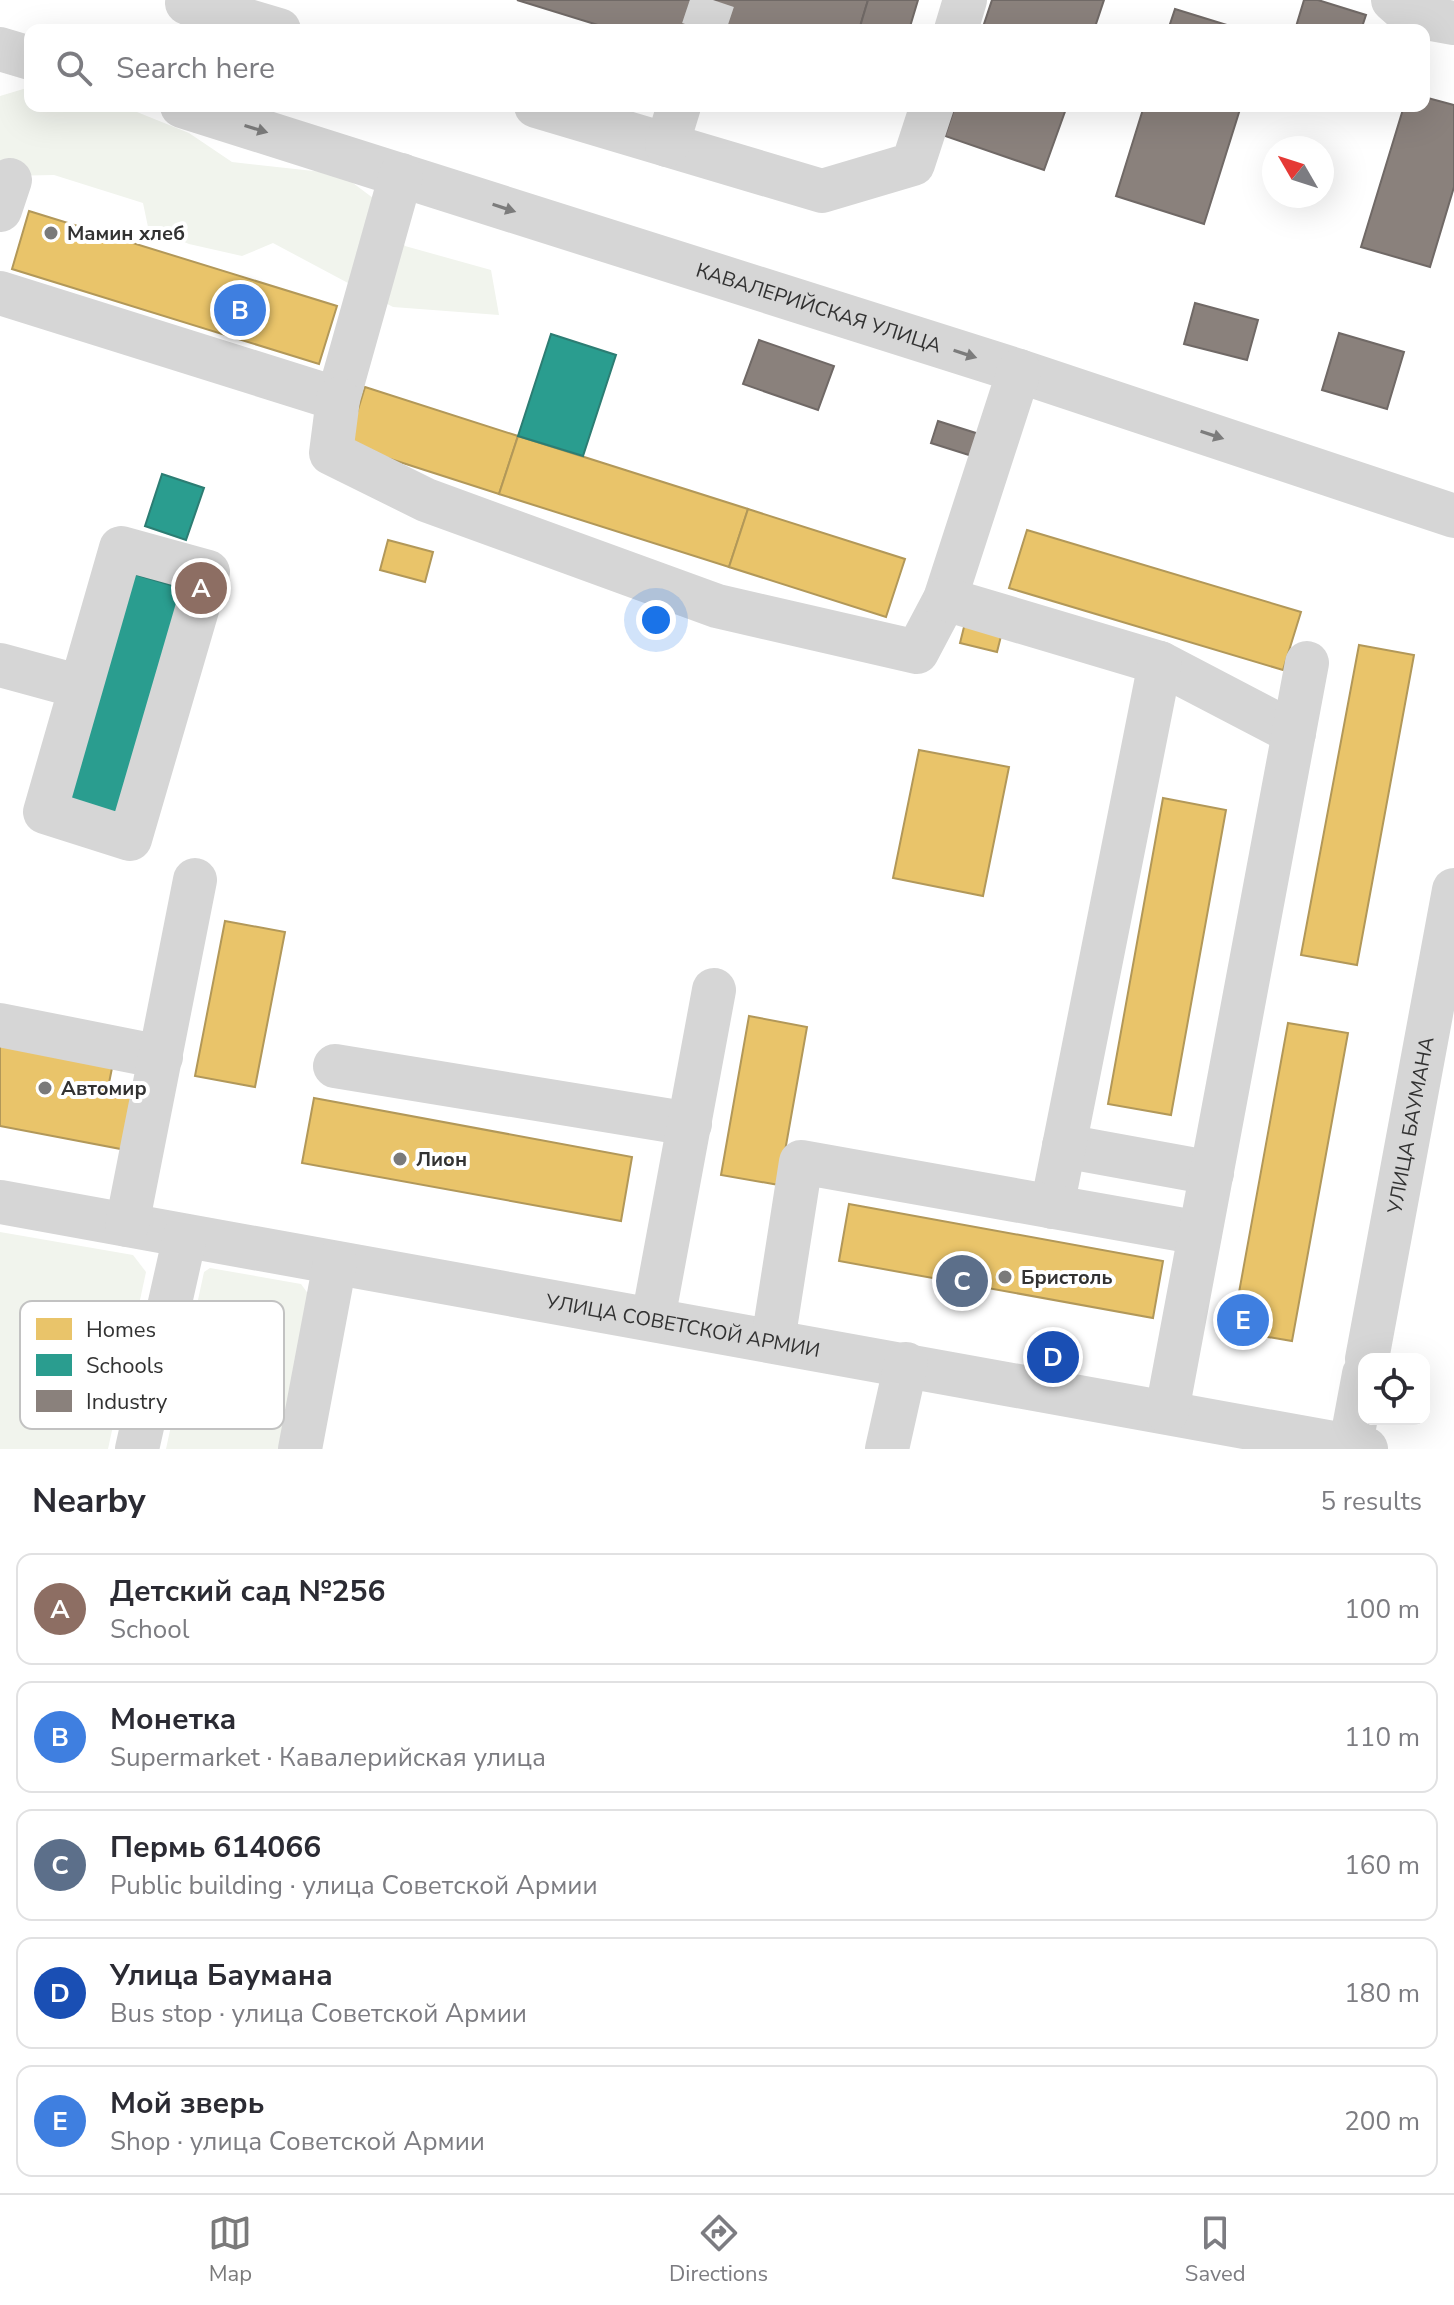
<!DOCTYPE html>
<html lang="en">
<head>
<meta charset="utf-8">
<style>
  :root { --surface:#fff; --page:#f7f7f7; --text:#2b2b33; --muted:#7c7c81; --line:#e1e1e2; --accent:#7a7a7a }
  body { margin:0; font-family:"Nunito Sans",sans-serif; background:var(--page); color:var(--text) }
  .controls { position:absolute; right:24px; bottom:24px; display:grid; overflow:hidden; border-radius:16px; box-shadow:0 8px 32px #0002 }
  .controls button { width:72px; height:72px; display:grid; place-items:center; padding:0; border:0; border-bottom:2px solid var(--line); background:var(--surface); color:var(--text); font:40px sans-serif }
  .compass { position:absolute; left:1262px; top:136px; width:72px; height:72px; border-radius:50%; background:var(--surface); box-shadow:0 8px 32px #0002; rotate:309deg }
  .you { position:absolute; left:656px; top:620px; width:28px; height:28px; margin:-20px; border:6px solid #fff; border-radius:50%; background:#1a73e8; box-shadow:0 0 0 12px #1a73e833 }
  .badge { display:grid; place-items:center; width:52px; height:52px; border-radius:50%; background:var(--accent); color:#fff; font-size:26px; font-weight:700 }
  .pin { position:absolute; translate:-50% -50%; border:4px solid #fff; box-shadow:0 2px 8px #0006 }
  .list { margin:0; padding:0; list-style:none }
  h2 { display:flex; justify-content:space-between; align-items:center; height:104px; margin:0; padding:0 32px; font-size:34px }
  h2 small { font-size:26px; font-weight:400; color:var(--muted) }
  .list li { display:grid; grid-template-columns:52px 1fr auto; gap:24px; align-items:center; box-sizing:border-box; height:112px; margin:0 16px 16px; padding:0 16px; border:2px solid var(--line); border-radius:16px }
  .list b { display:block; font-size:30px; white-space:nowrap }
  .list p { margin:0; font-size:26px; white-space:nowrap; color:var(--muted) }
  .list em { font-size:26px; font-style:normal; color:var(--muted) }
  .icon { flex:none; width:44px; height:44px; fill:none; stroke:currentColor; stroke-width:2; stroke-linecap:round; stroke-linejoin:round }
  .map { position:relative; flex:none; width:1454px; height:1449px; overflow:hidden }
  .search { position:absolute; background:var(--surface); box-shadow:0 8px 32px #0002; left:24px; right:24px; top:24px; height:88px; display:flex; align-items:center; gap:20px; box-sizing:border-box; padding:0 28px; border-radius:16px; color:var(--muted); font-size:30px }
  .sheet { height:744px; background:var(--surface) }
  nav { display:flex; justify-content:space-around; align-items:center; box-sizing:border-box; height:112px; border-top:2px solid var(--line); background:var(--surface); font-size:22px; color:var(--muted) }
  nav a { display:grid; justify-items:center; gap:4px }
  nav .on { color:var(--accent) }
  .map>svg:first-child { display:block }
  .green { fill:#f1f4ed }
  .homes { fill:#e9c46a; stroke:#b29859; stroke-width:2 }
  .schools { fill:#2a9d8f; stroke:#2c7d73; stroke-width:2 }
  .industry { fill:#8a817c; stroke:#706966; stroke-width:2 }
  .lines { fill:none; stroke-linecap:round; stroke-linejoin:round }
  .minor-tunnel { stroke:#d6d6d6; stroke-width:44; stroke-dasharray:44 22; stroke-linecap:butt }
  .minor { stroke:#d6d6d6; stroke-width:44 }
  .oneway { fill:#7c7c7c }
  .poi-dot { fill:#7a7a7a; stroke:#fff; stroke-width:3 }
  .labels { text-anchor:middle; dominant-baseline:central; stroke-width:8; stroke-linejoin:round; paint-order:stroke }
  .poi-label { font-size:20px; font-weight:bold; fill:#323232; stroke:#fff; text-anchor:start }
  .street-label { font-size:20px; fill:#323232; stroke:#fff }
  .key { fill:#fff; stroke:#c2c2c2; stroke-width:2 }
  .key-label { font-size:22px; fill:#323232 }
</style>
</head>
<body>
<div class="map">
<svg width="1454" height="1449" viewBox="0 0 1454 1449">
  <rect width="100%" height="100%" fill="#fff"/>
  <g class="green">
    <polygon points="30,87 30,106 122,106 189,133 232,162 341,174 381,204 405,246 491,270 499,315 393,307 273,243 242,256 189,244 148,227 143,203 54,175 6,176 0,172 0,96"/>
    <polygon points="0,1232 133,1255 146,1272 108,1449 0,1449"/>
    <polygon points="210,1268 301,1284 312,1299 283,1449 166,1449 204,1272"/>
  </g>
  <g class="homes">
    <polygon points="29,211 337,306 319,364 12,269"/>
    <polygon points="365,387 518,436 499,494 347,445"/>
    <polygon points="518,436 748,509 729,567 499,494"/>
    <polygon points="748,509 905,559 886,617 729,567"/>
    <polygon points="1027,530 1301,612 1283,670 1009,588"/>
    <polygon points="388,540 433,552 425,582 380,570"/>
    <polygon points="965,623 1002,632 997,652 960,643"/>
    <polygon points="1359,645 1414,655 1357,965 1301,955"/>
    <polygon points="919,750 1009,767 983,896 893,878"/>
    <polygon points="1163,798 1226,810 1171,1115 1108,1104"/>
    <polygon points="225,921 285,932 255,1087 195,1076"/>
    <polygon points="749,1016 807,1027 779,1185 721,1175"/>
    <polygon points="1288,1023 1348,1033 1292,1341 1232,1331"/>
    <polygon points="0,1042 113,1063 107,1093 136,1098 126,1150 0,1126"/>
    <polygon points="314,1098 632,1157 621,1221 302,1163"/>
    <polygon points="849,1204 1163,1261 1153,1318 839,1261"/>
  </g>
  <g class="schools">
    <polygon points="551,334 616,355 583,456 518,436"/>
    <polygon points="162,474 204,488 186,540 145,526"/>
    <polygon points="131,573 191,591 123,821 63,803"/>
  </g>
  <g class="industry">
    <polygon points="517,0 868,0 859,30 614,30"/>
    <polygon points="868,0 918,0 909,30 859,30"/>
    <polygon points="992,0 1104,0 1094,30 982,30"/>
    <polygon points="1304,0 1318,0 1366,15 1361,30 1295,30"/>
    <polygon points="1175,9 1243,30 1168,30"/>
    <polygon points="1424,97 1454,105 1454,187 1430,267 1361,247 1404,106 1424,106"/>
    <polygon points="955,106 1067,106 1044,170 945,136"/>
    <polygon points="1144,106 1241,106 1204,224 1116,196"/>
    <polygon points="1195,303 1258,320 1247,360 1184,344"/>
    <polygon points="1339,333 1404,352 1387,409 1322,390"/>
    <polygon points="759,340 834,366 818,410 743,384"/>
    <polygon points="938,421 979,434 972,456 931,443"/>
  </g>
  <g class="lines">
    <polyline class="minor-tunnel" points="703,30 713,0"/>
    <g class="minor">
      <polyline points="188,0 187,3 279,30"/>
      <polyline points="1393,0 1410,15 1454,23"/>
      <polyline points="956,30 965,0"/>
      <polyline points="0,49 30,58"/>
      <path id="s1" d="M182,106l837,265 435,145"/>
      <polyline points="536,106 822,191 913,164 932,106"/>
      <polyline points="667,145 679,106"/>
      <polyline points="0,210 10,180"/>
      <polyline points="0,293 338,399 401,175"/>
      <polyline points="338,399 331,453 426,500 717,606 917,652 945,599 1019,371"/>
      <polyline points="945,599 1160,663 1294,733"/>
      <polyline points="0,665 81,687 121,548 208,572 130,839 45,812 81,687"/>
      <polyline points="0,1025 161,1057"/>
      <polyline points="335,1066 690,1124"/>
      <polyline points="1064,1146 1212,1173"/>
      <path id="s2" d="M0,1202l1366,247"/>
      <polyline points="1052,1207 1160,663"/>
      <polyline points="127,1225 195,880"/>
      <polyline points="653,1319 714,990"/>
      <polyline points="773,1341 801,1162 1200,1233"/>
      <path id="s3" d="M1367,1359l87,-469"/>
      <polyline points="1167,1411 1307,663"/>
      <polyline points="137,1449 185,1236"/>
      <polyline points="300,1449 335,1263"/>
      <polyline points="887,1449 906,1364"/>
      <polyline points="1350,1449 1364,1374"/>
    </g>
  </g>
  <defs><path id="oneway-solid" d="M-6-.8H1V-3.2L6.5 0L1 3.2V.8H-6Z" transform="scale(2)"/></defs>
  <g class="oneway">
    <use href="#oneway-solid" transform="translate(256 129) rotate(17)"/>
    <use href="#oneway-solid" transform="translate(504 208) rotate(18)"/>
    <use href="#oneway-solid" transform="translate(965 354) rotate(18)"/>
    <use href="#oneway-solid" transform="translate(1212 435) rotate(18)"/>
  </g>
  <g class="poi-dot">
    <circle cx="51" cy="233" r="8"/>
    <circle cx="45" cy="1088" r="8"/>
    <circle cx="400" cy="1159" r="8"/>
    <circle cx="1005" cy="1277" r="8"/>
  </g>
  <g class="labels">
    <g class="poi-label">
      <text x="67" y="233">Мамин хлеб</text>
      <text x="61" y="1088">Автомир</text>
      <text x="416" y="1159">Лион</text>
      <text x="1021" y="1277">Бристоль</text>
    </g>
    <g class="street-label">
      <text stroke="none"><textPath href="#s1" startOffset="668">КАВАЛЕРИЙСКАЯ УЛИЦА</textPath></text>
      <text stroke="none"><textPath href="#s3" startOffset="238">УЛИЦА БАУМАНА</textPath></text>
      <text stroke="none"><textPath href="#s2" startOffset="694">УЛИЦА СОВЕТСКОЙ АРМИИ</textPath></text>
    </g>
  </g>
  <rect x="20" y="1301" width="264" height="128" rx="12" class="key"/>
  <rect x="36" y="1318" width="36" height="22" fill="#e9c46a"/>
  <rect x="36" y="1354" width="36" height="22" fill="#2a9d8f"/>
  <rect x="36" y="1390" width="36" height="22" fill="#8a817c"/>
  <g class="key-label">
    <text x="86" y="1337">Homes</text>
    <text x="86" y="1373">Schools</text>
    <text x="86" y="1409">Industry</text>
  </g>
</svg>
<div class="controls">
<button><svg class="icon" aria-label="locate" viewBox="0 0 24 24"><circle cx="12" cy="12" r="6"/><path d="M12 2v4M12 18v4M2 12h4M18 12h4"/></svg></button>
</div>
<svg class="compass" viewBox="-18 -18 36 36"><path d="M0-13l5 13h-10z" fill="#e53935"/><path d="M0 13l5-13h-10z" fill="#7c7c81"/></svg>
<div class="you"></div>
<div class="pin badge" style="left:201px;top:588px;background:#8d6e63">A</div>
<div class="pin badge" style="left:240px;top:310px;background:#3f7fe0">B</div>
<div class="pin badge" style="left:962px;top:1281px;background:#5c6f8a">C</div>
<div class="pin badge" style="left:1053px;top:1357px;background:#1a4fb4">D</div>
<div class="pin badge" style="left:1243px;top:1320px;background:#3f7fe0">E</div>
<div class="search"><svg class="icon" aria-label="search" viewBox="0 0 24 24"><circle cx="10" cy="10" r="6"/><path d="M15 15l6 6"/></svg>Search here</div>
</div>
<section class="sheet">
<h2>Nearby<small>5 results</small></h2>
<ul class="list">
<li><span class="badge" style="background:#8d6e63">A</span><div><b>Детский сад №256</b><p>School</p></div><em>100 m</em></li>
<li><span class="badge" style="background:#3f7fe0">B</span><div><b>Монетка</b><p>Supermarket · Кавалерийская улица</p></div><em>110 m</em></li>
<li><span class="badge" style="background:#5c6f8a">C</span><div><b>Пермь 614066</b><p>Public building · улица Советской Армии</p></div><em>160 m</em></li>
<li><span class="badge" style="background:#1a4fb4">D</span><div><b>Улица Баумана</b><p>Bus stop · улица Советской Армии</p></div><em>180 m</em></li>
<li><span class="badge" style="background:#3f7fe0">E</span><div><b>Мой зверь</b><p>Shop · улица Советской Армии</p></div><em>200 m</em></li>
</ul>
</section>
<nav>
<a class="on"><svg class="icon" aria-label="map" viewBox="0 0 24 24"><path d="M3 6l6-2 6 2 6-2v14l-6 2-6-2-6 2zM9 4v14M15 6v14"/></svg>Map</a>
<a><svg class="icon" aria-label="directions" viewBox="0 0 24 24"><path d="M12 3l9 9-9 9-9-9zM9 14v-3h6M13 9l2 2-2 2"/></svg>Directions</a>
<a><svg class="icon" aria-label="saved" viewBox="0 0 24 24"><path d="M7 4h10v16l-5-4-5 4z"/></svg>Saved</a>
</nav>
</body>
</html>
